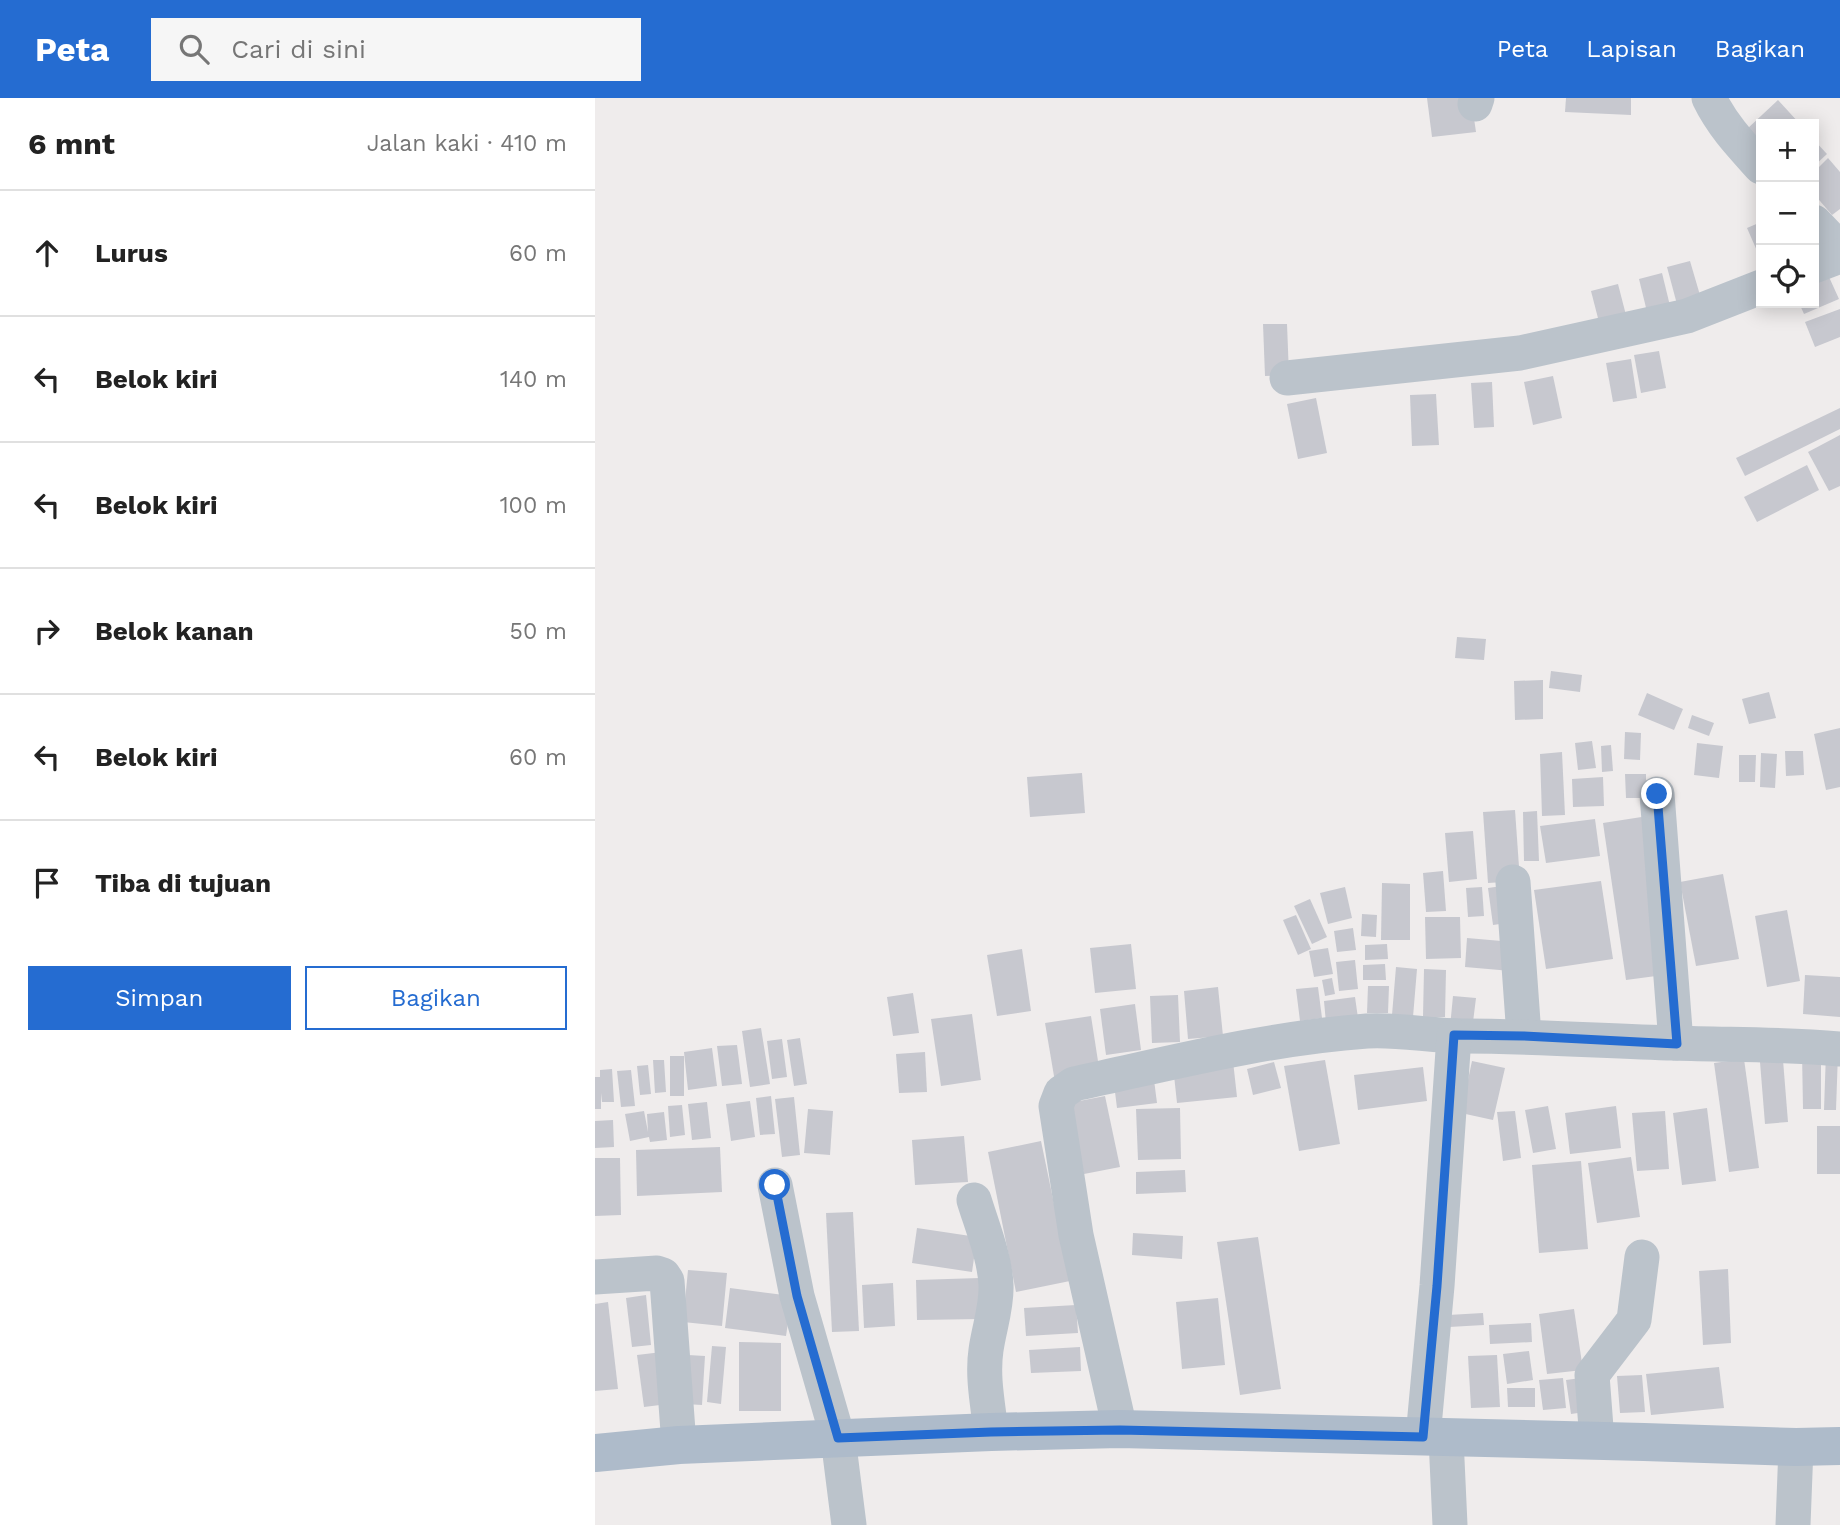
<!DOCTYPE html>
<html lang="id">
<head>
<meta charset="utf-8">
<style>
  :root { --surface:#fff; --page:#f6f6f6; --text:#222; --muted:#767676; --line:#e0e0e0; --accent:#256cd1 }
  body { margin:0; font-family:"Work Sans",sans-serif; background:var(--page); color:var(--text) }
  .controls { position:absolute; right:21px; top:21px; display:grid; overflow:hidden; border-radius:0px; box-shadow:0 4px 18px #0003 }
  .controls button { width:63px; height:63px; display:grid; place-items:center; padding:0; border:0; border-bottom:2px solid var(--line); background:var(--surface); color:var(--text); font:35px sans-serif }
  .stop { position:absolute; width:21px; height:21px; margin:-16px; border:5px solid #256cd1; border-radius:50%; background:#fff }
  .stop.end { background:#256cd1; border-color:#fff; box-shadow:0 2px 7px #0008 }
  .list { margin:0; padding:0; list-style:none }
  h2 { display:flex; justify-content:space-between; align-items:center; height:91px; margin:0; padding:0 28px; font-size:30px }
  h2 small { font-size:23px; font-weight:400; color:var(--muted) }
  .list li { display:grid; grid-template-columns:46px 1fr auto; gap:21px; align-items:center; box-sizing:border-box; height:126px; padding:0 28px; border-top:2px solid var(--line) }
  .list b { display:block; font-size:26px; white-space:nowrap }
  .list em { font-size:23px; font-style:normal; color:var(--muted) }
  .actions { display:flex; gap:14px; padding:21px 28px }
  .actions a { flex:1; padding:16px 0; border:2px solid var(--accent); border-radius:0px; text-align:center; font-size:24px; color:var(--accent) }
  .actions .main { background:var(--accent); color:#fff }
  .icon { flex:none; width:38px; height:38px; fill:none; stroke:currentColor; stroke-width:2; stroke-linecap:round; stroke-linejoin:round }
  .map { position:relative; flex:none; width:1245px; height:1427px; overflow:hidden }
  header { display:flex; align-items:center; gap:42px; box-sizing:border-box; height:98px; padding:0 35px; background:var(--accent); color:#fff }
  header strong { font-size:33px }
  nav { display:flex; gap:38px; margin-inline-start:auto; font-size:24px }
  .search { width:490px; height:63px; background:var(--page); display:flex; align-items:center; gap:18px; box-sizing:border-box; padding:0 24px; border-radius:0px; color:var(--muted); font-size:26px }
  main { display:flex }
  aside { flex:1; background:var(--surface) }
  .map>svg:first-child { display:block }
  .building { fill:#c7c8cf }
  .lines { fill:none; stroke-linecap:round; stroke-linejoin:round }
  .minor { stroke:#bbc3cb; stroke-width:35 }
  .major { stroke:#aebbca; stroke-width:38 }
  .route { stroke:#256cd1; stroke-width:9 }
</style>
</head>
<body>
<header>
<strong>Peta</strong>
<div class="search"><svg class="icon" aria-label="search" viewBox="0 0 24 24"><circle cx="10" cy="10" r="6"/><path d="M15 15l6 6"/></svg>Cari di sini</div>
<nav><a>Peta</a><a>Lapisan</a><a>Bagikan</a></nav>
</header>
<main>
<aside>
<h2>6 mnt<small>Jalan kaki · 410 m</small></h2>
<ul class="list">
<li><svg class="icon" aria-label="ahead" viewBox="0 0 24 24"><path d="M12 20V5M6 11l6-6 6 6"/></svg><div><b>Lurus</b></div><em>60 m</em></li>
<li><svg class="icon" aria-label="left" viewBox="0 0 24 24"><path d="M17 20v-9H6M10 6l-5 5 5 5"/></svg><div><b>Belok kiri</b></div><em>140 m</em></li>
<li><svg class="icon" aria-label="left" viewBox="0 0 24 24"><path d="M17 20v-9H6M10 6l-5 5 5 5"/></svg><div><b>Belok kiri</b></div><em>100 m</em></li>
<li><svg class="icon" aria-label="right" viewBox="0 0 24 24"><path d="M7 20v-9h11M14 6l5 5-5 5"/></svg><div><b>Belok kanan</b></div><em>50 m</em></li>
<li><svg class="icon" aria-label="left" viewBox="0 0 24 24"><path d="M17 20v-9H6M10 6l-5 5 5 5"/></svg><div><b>Belok kiri</b></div><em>60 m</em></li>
<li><svg class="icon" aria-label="arrive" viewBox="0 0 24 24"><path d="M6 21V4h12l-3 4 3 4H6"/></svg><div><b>Tiba di tujuan</b></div></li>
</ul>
<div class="actions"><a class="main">Simpan</a><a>Bagikan</a></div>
</aside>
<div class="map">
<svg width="1245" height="1427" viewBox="0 0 1245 1427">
  <rect width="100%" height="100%" fill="#efecec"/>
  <g class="building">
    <polygon points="832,0 876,0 881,34 837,39"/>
    <polygon points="971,0 1036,0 1036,17 970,14"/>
    <polygon points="1183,2 1205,26 1166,26 1166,47 1152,31"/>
    <polygon points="1219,42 1232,56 1219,68"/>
    <polygon points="1233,60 1245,74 1245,111 1237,117 1219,96 1219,74"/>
    <polygon points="1166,124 1166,162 1152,130"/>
    <polygon points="1095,163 1107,204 1083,210 1072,169"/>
    <polygon points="1067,175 1077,216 1054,222 1044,181"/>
    <polygon points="1234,179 1244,201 1209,216 1204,205 1219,205 1219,185"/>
    <polygon points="1023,186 1032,221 1005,228 996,193"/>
    <polygon points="1245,211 1245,239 1220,249 1210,224"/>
    <polygon points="668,226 692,226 694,277 670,278"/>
    <polygon points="1064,253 1071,290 1046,295 1039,257"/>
    <polygon points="1036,261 1042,300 1018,304 1011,265"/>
    <polygon points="958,278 967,320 938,327 929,284"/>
    <polygon points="897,284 899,329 879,330 876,285"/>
    <polygon points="841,296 844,347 817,348 815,297"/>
    <polygon points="721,300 732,355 703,361 692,306"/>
    <polygon points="1245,310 1245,331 1150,378 1141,360"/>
    <polygon points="1245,337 1245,388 1234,393 1213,354"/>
    <polygon points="1212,367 1224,392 1162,424 1149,399"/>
    <polygon points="862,539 891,541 889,562 860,560"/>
    <polygon points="956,573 987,577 985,594 954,590"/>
    <polygon points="948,582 948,621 920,622 919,583"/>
    <polygon points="1174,594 1181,620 1154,626 1147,601"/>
    <polygon points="1052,595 1088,611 1079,632 1043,617"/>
    <polygon points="1097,617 1119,625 1114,638 1093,630"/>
    <polygon points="1245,630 1245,689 1231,692 1219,636"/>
    <polygon points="1030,634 1046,635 1045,662 1029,661"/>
    <polygon points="997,643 1001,670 983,672 980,645"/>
    <polygon points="1102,645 1128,648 1124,680 1099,677"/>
    <polygon points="1016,647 1018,673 1007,674 1006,648"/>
    <polygon points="1190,653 1208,653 1209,677 1191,678"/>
    <polygon points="967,654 970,717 947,718 945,656"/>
    <polygon points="1166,655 1182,656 1180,690 1165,689"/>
    <polygon points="1144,657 1161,657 1160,684 1144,684"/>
    <polygon points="487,675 490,715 435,719 432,679"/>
    <polygon points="1030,676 1051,676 1051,700 1031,700"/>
    <polygon points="1008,679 1009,708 978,709 977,681"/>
    <polygon points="920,712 925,783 893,785 888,714"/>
    <polygon points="942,713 944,763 929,763 928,714"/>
    <polygon points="1053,718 1076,876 1031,882 1008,725"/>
    <polygon points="1000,721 1005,758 951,765 945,728"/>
    <polygon points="878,733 882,781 854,784 850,735"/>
    <polygon points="848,773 851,813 831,814 828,775"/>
    <polygon points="1128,776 1144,861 1101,868 1085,784"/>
    <polygon points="1006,783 1018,861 951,871 939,792"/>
    <polygon points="787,785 815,786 815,842 786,842"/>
    <polygon points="914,787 919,824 898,827 893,790"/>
    <polygon points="750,789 757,820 733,826 725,795"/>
    <polygon points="887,789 889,818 873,819 871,790"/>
    <polygon points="715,801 732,839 717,846 699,808"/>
    <polygon points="1192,812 1205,883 1172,889 1160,818"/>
    <polygon points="767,816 782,817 781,839 766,838"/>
    <polygon points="701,817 716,851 703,857 688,822"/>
    <polygon points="830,819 865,819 866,860 831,861"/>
    <polygon points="758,830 761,852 742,854 739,833"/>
    <polygon points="872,840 918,844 916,873 870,869"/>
    <polygon points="536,846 541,891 500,895 495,850"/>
    <polygon points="792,846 793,861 770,862 770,847"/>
    <polygon points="733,850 738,876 719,879 714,853"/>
    <polygon points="427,851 436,913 402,918 392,857"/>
    <polygon points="760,862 763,891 744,893 741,864"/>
    <polygon points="790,866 791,882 768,882 768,867"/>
    <polygon points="801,869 822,871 818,919 797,917"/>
    <polygon points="829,871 851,872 850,919 828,919"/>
    <polygon points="1210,877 1245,879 1245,919 1208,916"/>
    <polygon points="737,880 740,896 730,898 727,882"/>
    <polygon points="773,888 794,888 793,915 772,915"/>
    <polygon points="623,889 628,938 593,941 589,893"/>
    <polygon points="723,889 727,920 705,923 701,891"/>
    <polygon points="318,895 324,935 298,938 292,899"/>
    <polygon points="583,897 585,944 557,945 555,898"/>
    <polygon points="858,898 881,900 877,932 855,929"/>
    <polygon points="760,899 763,920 731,925 729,903"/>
    <polygon points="540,906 546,952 511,957 505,911"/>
    <polygon points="377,916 386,982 346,988 336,921"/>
    <polygon points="496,918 505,976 460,984 450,925"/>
    <polygon points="166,930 175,986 155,989 147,933"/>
    <polygon points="205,940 212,986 199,988 192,942"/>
    <polygon points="187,941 192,979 177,981 172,943"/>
    <polygon points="142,947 147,986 127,988 122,948"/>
    <polygon points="117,950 122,988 93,992 89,954"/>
    <polygon points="330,954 332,994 304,995 301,956"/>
    <polygon points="1207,954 1226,954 1226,1011 1208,1011"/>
    <polygon points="1231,954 1243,955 1241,1012 1229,1012"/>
    <rect x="75" y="958" width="14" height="40"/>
    <polygon points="1149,961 1164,1070 1134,1074 1119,965"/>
    <polygon points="58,962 69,962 71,994 60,995"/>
    <polygon points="730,962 745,1046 704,1053 689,968"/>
    <polygon points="1188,962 1193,1024 1170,1026 1165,964"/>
    <polygon points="638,963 642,999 582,1005 578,968"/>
    <polygon points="877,963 910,970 898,1022 866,1015"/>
    <polygon points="679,964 686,990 658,997 652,971"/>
    <polygon points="53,967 56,996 45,997 42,968"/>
    <polygon points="828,969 832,1003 763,1012 759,977"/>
    <polygon points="17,971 19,1004 7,1004 6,995 6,1011 0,1011 0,979 5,979 5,972"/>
    <polygon points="36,972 40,1008 26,1009 22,973"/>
    <polygon points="559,982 562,1005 522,1010 519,986"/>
    <polygon points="176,998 180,1036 165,1037 161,1000"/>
    <polygon points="510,998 525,1069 489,1076 474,1005"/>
    <polygon points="199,999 205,1057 187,1059 180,1001"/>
    <polygon points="155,1003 160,1039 136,1043 131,1006"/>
    <polygon points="112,1004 116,1040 97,1042 93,1006"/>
    <polygon points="87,1007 90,1037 75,1039 73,1008"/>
    <polygon points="953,1008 961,1051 938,1055 930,1012"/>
    <polygon points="1021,1008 1026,1050 975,1056 970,1015"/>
    <polygon points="585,1010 586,1061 543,1062 541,1011"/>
    <polygon points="1112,1010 1121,1083 1087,1087 1078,1015"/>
    <polygon points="213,1011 238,1013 235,1057 209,1055"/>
    <polygon points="49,1013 53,1034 52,1016 69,1014 72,1042 55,1044 54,1039 35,1043 30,1016"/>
    <polygon points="920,1013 926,1060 908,1063 902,1014"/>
    <polygon points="1070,1013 1074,1071 1042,1073 1037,1015"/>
    <polygon points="18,1022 19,1049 0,1050 0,1023"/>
    <rect x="1222" y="1028" width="23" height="48"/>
    <polygon points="369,1038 373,1084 320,1087 317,1042"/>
    <polygon points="446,1043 475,1183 421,1194 393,1054"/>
    <polygon points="125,1049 127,1094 42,1098 41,1052"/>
    <polygon points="1036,1059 1045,1119 1002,1125 993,1065"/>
    <polygon points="0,1060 25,1060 26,1117 0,1118"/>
    <polygon points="986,1063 993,1151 944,1155 937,1067"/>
    <polygon points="590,1072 591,1094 541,1096 541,1074"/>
    <polygon points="258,1114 264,1233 237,1234 231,1115"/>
    <polygon points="322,1130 382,1139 377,1174 317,1165"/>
    <polygon points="538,1135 588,1138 587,1161 537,1157"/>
    <polygon points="663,1139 686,1291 645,1297 622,1144"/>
    <polygon points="1133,1171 1136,1245 1108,1247 1104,1173"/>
    <polygon points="93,1172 132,1175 127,1228 88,1224"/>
    <polygon points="385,1180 386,1221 322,1222 321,1182"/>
    <polygon points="298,1185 300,1228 269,1230 267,1187"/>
    <polygon points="135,1190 197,1198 191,1238 130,1230"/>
    <polygon points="51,1197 56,1247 37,1249 31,1200"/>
    <polygon points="623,1200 630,1267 587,1271 581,1204"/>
    <polygon points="13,1204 23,1291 0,1293 0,1206"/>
    <polygon points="481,1207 483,1235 431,1238 429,1210"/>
    <polygon points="979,1211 988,1272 952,1276 944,1216"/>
    <polygon points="888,1215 889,1227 854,1229 853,1217"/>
    <polygon points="936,1225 937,1244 895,1246 894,1227"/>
    <polygon points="144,1244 186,1245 186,1313 144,1313"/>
    <polygon points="117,1248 131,1249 126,1306 112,1304"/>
    <polygon points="485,1249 486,1273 436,1275 434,1252"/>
    <polygon points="934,1253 938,1282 912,1286 908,1256"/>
    <polygon points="67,1254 73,1306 49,1309 42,1257"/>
    <polygon points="93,1257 110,1258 107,1307 90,1306"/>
    <polygon points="902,1257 905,1309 876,1310 873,1258"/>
    <polygon points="1124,1269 1129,1310 1056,1317 1051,1276"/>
    <polygon points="1047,1277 1050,1314 1025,1315 1022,1278"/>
    <polygon points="968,1280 971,1310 948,1312 944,1282"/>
    <polygon points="986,1280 990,1314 976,1316 971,1282"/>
    <polygon points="912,1290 940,1290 940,1309 913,1309"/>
  </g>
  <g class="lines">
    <g class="minor">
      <path d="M1114,0c13,27 32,47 52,69"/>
      <polyline points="880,6 882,0"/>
      <polyline points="1219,124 1245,151"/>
      <polyline points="1219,168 1245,158"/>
      <polyline points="692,280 925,255 1092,218 1166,189"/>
      <polyline points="1062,696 1081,945"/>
      <polyline points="918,784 929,938"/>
      <polyline points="180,1087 202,1198 243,1340 254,1427"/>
      <path d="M379,1102c8,26 21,58 22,85 1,22 -7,43 -10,65 -4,27 2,55 5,82"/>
      <polyline points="0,1179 62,1175 68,1177 72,1183 84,1347"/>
      <path d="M525,1331l-44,-194 -20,-129 5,-13 13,-9c97,-21 194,-46 293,-53 32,-2 64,5 96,5 71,0 141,5 212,7 55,2 110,1 165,6"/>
      <polyline points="828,1339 842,1188 859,938"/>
      <polyline points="851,1340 855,1427"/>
      <polyline points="1002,1343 997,1277 1039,1222 1047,1159"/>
      <polyline points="1198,1427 1201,1349"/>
    </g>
    <polyline class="major" points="0,1355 84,1347 396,1334 525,1331 1049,1344 1201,1349 1245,1348"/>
  </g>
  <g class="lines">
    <polyline class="route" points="180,1087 202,1198 243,1340 396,1334 525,1332 828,1339 842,1188 859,937 929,938 1082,946 1062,696"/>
  </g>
</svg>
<div class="controls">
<button>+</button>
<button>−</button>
<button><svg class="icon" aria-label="locate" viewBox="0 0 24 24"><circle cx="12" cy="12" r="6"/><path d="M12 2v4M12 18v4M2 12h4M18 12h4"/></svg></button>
</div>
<div class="stop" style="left:180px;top:1087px"></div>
<div class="stop end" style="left:1062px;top:696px"></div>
</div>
</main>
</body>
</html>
